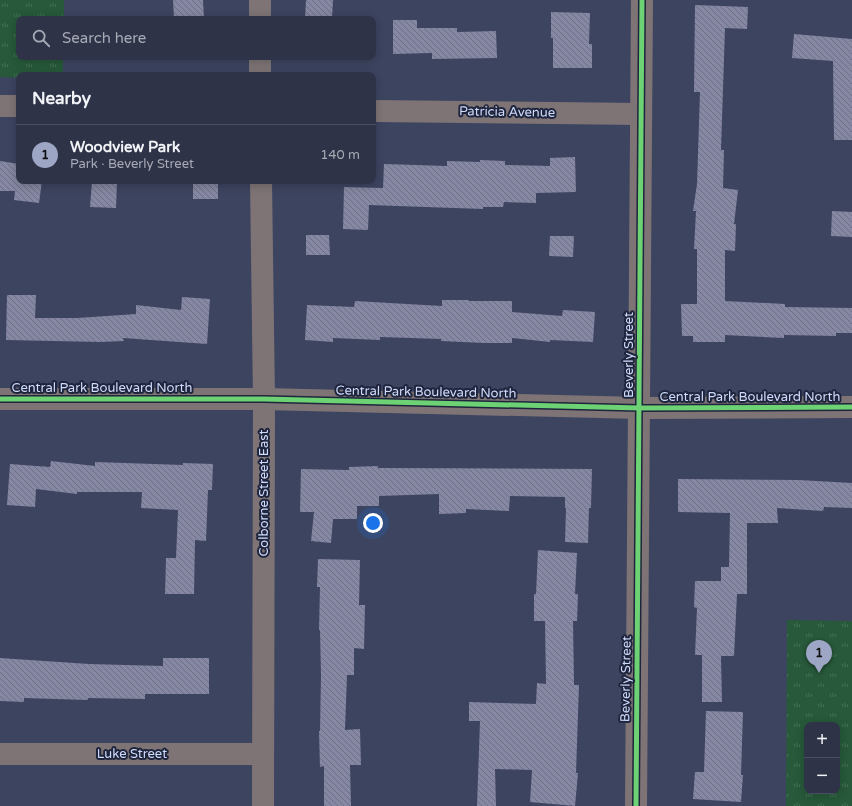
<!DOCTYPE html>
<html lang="en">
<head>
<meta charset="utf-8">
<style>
  :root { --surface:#2e3348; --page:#363b4f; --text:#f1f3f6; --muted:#a7aab4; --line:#494e60; --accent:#9da6c5 }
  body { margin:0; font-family:"Varela Round",sans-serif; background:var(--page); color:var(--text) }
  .controls { position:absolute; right:12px; bottom:12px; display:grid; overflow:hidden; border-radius:8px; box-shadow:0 2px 10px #0003 }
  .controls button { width:36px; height:36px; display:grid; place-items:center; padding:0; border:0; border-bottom:1px solid var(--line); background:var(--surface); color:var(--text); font:20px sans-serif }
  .you { position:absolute; left:373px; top:523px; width:14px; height:14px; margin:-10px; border:3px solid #fff; border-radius:50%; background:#1a73e8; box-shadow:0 0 0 6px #1a73e833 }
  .badge { display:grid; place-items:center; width:26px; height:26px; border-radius:50%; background:var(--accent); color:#111; font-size:13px; font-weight:700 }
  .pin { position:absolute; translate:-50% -33px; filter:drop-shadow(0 1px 2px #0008) }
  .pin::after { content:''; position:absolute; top:21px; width:14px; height:12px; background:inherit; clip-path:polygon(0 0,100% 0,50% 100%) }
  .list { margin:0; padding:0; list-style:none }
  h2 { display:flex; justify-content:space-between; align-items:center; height:52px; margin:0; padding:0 16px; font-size:17px }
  h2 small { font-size:13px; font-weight:400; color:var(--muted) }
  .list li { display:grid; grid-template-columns:26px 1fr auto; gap:12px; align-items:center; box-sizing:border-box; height:60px; padding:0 16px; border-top:1px solid var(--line) }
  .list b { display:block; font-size:15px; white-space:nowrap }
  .list p { margin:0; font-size:13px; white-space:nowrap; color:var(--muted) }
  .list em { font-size:13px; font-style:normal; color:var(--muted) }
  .icon { flex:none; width:22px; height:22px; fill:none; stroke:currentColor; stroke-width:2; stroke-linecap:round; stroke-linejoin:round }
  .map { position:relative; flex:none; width:852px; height:806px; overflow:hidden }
  .search { position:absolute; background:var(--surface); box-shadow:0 2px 10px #0003; left:16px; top:16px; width:360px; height:44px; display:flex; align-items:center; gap:10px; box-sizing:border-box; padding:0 14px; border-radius:8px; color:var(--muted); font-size:15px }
  .panel { position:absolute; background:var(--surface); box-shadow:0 2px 10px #0003; left:16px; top:72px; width:360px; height:112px; border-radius:8px }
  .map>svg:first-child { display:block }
  .park { fill:url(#park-tufts); fill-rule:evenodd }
  .building { fill:url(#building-back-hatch) }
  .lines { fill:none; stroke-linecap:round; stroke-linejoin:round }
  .minor { stroke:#7e7476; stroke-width:22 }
  .tertiary { stroke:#7e7476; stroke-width:22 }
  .cycleway-casing { stroke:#1e253c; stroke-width:8 }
  .cycleway { stroke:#6cd273; stroke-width:5 }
  .labels { text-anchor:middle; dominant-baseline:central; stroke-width:4; stroke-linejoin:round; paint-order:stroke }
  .street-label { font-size:13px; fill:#d0dbfb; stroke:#1e253c }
</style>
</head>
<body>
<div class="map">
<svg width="852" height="806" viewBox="0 0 852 806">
  <defs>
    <pattern id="park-tufts" width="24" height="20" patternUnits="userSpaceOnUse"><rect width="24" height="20" fill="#27593a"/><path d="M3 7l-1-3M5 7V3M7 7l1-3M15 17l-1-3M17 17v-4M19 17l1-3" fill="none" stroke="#457057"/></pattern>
    <pattern id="building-back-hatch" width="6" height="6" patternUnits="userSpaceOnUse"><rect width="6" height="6" fill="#8687a2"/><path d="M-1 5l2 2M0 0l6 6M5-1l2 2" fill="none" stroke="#6d6f84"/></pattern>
  </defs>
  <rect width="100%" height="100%" fill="#3d4460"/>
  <g class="park">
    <polygon points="0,0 64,0 64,19 19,19 19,57 63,57 63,75 19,75 19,78 0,77"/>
    <path d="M787,620l65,1v185h-66zM807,725h30v66h-30z"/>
  </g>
  <g class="building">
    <polygon points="173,0 203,0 204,19 174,19"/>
    <polygon points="306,0 333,0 332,19 305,19"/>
    <polygon points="695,5 748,7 747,29 725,28 721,150 724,150 723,188 738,190 734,224 736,224 735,251 725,250 725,301 785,304 785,307 852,308 852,333 836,333 836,336 784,335 784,338 725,335 725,342 693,342 693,336 682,336 681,304 697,304 697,249 694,249 696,211 693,211 697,184 700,92 694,92"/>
    <polygon points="551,12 590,13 589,44 592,44 592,68 553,68 553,38 551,38"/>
    <polygon points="393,20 417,20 417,28 457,28 457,32 496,31 497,58 432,59 432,53 393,54"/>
    <polygon points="794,34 852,39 852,140 834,140 833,61 792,58"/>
    <polygon points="575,157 576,192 536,193 536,203 504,202 503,207 483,207 483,209 369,205 368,230 343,229 344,187 383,188 384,164 447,166 447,161 480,162 480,160 505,161 505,165 550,166 550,158"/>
    <polygon points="0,161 19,164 19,181 42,181 39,203 14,200 15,191 0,191"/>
    <polygon points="92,181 117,181 116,208 90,207"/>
    <rect x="193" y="181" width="25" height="18"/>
    <polygon points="832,211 852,212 852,237 831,236"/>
    <polygon points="306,235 329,235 330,255 306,255"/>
    <polygon points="550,236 574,236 573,257 549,256"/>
    <polygon points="7,295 36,295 35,318 77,318 136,314 136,305 181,310 182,297 210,299 207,344 123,338 124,341 101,342 6,340"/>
    <polygon points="442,300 469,300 469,301 512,301 512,312 562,316 563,310 595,312 593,342 550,340 550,342 512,338 512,343 484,343 441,341 441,339 380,337 380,340 333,338 333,342 305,340 307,305 354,307 355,301 442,306"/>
    <polygon points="51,461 95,466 95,462 183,465 183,463 213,464 212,490 208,490 206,541 195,540 194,594 165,594 166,558 176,558 178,510 141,508 142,492 77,492 77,494 36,489 35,507 7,505 10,464 50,467"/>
    <polygon points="378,466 378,468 592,469 591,508 589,508 588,543 565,542 566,508 565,508 565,497 510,496 509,511 466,509 466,513 439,514 439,494 379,496 379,506 357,506 357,519 333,519 331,543 311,541 314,512 300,512 301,469 349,470 349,467"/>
    <polygon points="678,479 799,480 852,483 852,508 824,507 823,511 777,508 778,523 747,523 747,594 737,594 734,656 721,656 722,702 702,702 702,655 695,655 697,608 694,607 695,581 721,581 721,567 729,567 730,513 678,512"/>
    <polygon points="538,550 577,553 575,594 578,594 577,621 573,621 574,685 579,685 576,773 578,773 575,806 530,802 532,770 495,769 496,806 477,806 480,721 469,721 469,702 536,704 537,683 546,684 545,621 534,621 534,594 536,594"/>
    <polygon points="318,559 360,560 359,605 365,605 364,649 354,648 354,675 347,675 345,730 360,729 361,765 350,765 351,806 324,806 324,766 320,767 319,731 320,731 321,675 320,630 319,630 320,587 317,587"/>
    <polygon points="0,658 89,664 163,666 163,658 209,658 209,694 145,694 145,699 88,698 88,700 24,698 24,702 0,701"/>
    <polygon points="706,711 743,712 741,775 743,775 741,802 693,799 695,772 704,772"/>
  </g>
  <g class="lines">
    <g class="minor">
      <polyline points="260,19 260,0"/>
      <polyline points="260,75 260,57"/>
      <polyline points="0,106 19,106"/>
      <polyline points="373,111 641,114"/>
      <polyline points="261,181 264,399 263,806"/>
      <polyline points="0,754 263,754"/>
      <polyline points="636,806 642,0"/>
    </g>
    <polyline class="tertiary" points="0,399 264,399 640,408 852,407"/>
    <defs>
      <g id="cycleway">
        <polyline points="0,399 264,399 640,408 852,407"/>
        <polyline points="636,806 642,0"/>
      </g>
    </defs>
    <use href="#cycleway" class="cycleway-casing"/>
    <use href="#cycleway" class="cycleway"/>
  </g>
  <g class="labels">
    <g class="street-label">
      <text transform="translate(507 112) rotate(1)">Patricia Avenue</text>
      <text transform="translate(629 355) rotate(-90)">Beverly Street</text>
      <text x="102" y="388">Central Park Boulevard North</text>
      <text transform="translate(426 392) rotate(1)">Central Park Boulevard North</text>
      <text x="750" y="397">Central Park Boulevard North</text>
      <text transform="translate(264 493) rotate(-90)">Colborne Street East</text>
      <text transform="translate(626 679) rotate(-89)">Beverly Street</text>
      <text x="132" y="754">Luke Street</text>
    </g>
  </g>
</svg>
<div class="controls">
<button>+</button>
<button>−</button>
</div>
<div class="you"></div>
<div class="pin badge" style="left:819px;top:673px">1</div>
<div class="search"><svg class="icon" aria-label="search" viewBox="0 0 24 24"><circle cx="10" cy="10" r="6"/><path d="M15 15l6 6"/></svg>Search here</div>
<section class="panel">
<h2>Nearby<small></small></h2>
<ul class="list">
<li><span class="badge">1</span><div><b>Woodview Park</b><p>Park · Beverly Street</p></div><em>140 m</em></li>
</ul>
</section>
</div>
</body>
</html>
